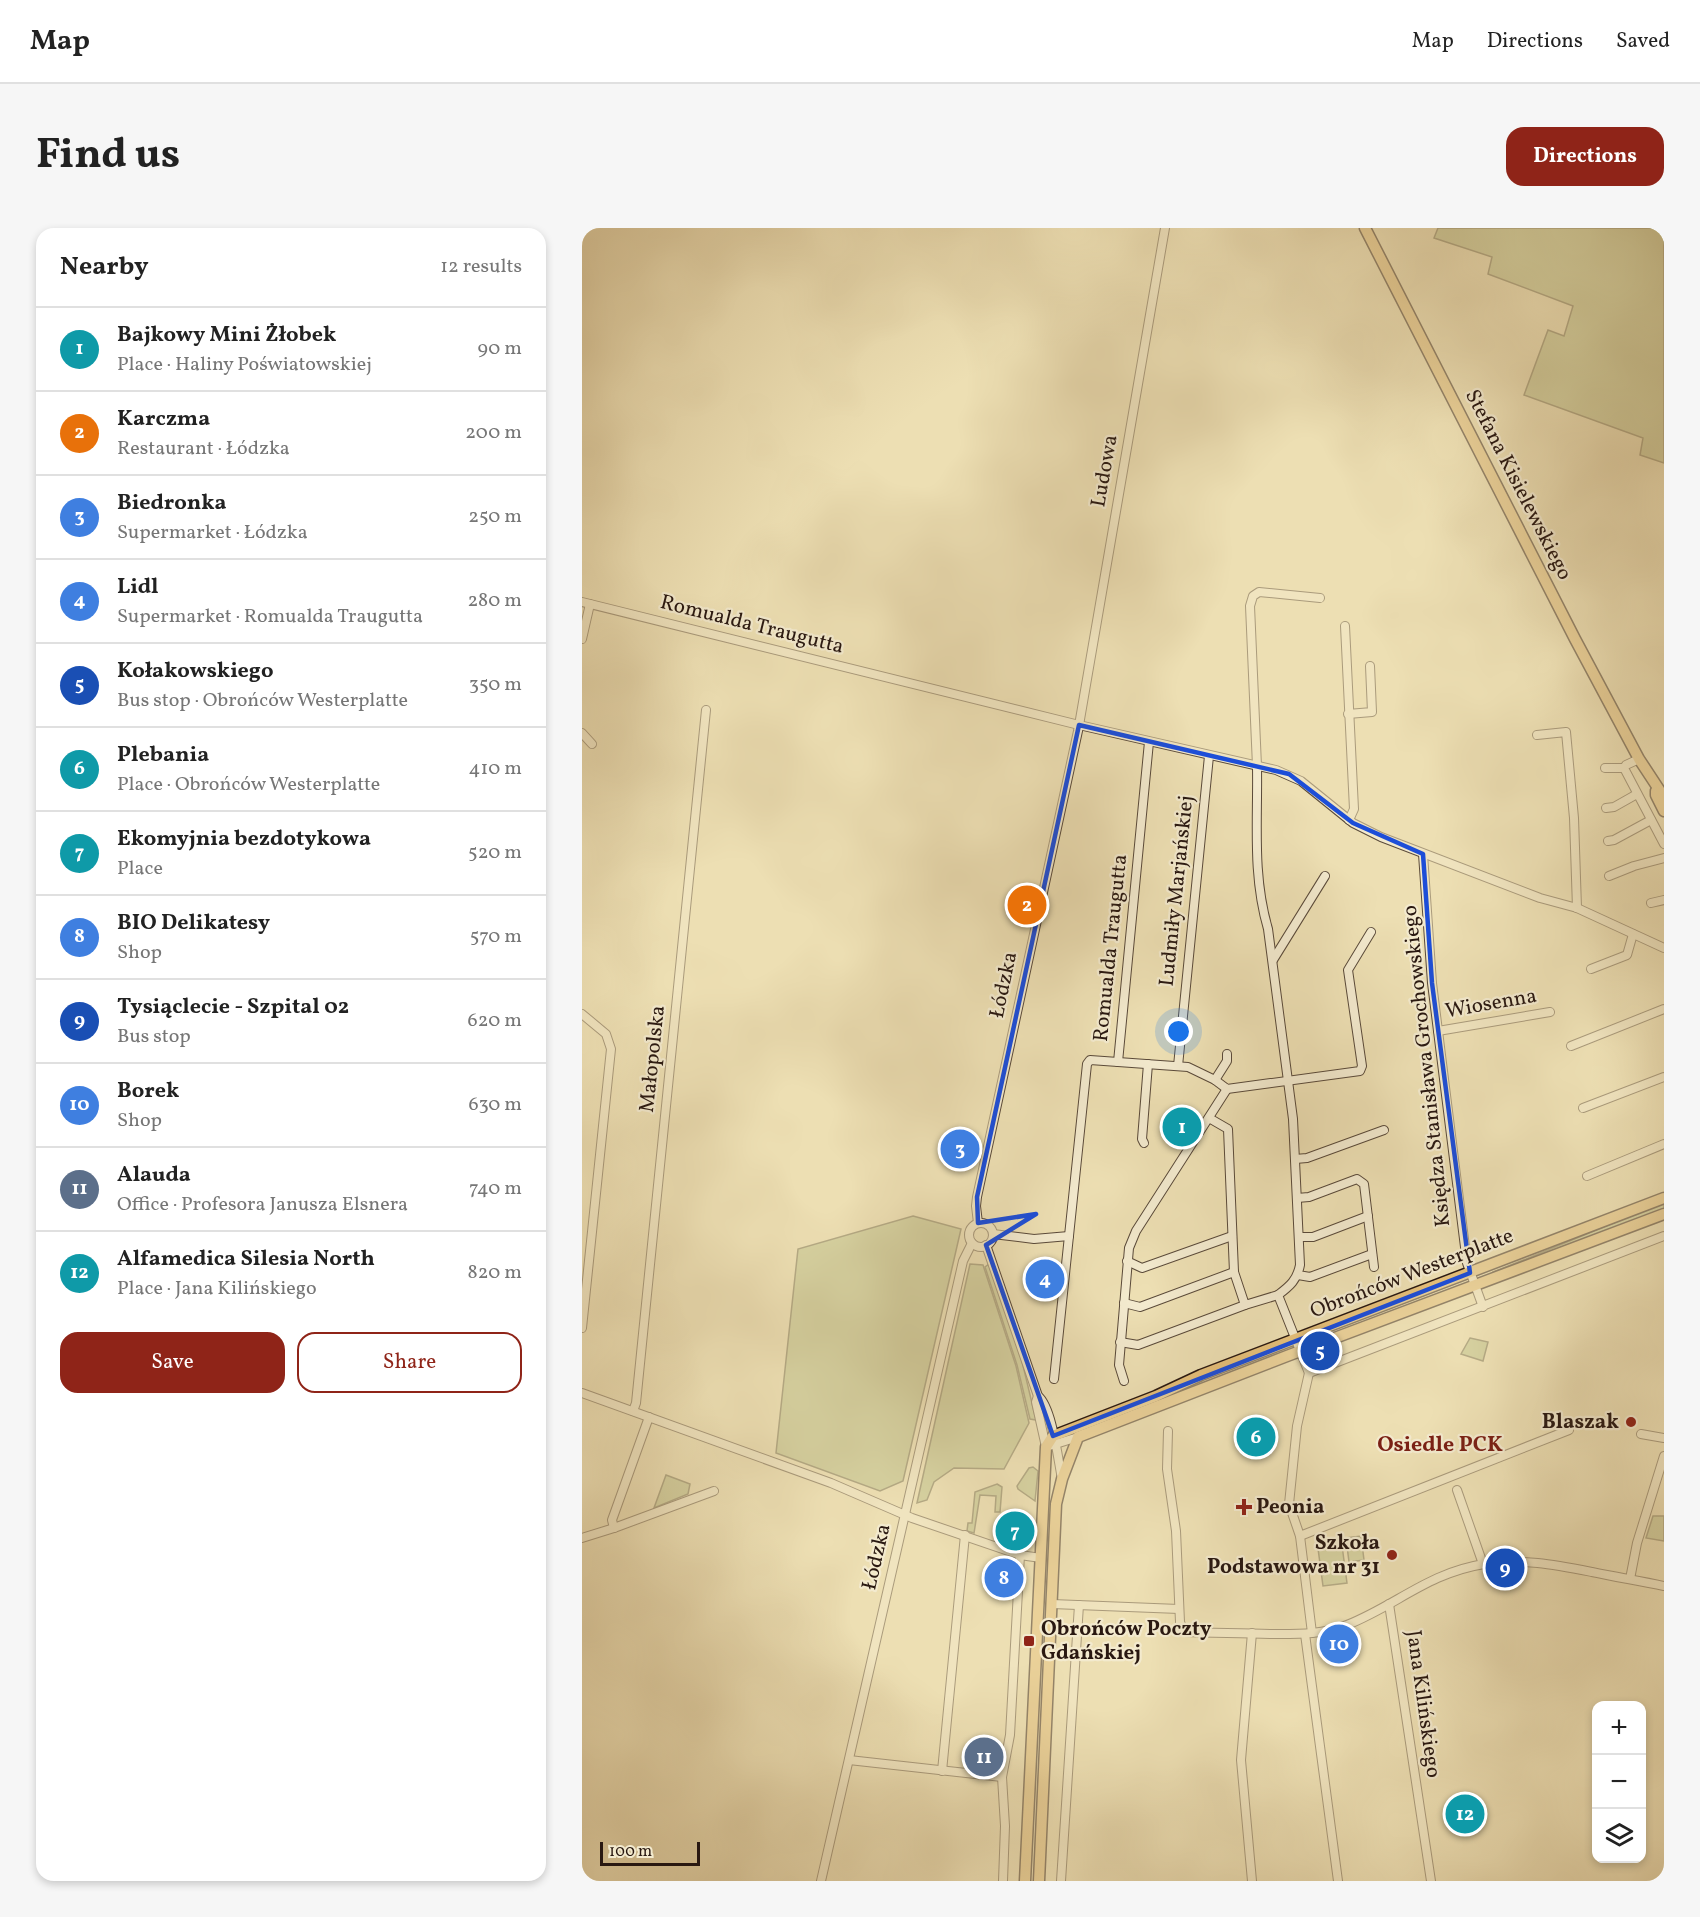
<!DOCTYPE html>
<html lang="en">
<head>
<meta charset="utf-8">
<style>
  :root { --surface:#fff; --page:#f6f6f6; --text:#222; --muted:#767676; --line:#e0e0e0; --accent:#8f2418 }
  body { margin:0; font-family:Vollkorn,serif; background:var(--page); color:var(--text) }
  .controls { position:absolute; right:18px; bottom:18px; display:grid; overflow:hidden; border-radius:12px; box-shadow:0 3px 9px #0003 }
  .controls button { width:54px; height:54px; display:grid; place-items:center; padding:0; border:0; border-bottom:2px solid var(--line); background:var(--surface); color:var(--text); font:30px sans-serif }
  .scale { position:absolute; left:18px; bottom:15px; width:100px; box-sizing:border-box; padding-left:6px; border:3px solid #291811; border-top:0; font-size:16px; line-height:21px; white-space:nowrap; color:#291811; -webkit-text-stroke:4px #f3eace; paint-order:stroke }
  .you { position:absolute; left:597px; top:804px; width:21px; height:21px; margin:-15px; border:4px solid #fff; border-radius:50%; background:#1a73e8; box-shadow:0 0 0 9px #1a73e833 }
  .badge { display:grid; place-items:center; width:39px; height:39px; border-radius:50%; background:var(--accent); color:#fff; font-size:20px; font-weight:700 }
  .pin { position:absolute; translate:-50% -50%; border:3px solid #fff; box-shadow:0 2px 6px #0006 }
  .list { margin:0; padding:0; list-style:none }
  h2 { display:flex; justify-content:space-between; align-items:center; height:78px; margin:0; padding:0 24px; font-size:26px }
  h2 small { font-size:20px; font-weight:400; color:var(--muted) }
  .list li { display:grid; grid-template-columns:39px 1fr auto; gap:18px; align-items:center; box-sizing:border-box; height:84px; padding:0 24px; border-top:2px solid var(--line) }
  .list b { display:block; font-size:22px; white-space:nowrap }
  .list p { margin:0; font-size:20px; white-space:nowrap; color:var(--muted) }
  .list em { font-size:20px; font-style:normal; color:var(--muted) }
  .actions { display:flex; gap:12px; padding:18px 24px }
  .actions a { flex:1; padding:14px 0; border:2px solid var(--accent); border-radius:18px; text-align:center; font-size:21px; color:var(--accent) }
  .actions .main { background:var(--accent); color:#fff }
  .icon { flex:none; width:33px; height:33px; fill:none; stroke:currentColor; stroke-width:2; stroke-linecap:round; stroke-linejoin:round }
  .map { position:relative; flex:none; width:1082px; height:1653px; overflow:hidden; border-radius:18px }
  header { display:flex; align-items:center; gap:36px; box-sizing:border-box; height:84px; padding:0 30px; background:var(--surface); border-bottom:2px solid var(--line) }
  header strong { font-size:28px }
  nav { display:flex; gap:33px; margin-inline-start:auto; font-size:21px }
  .intro { display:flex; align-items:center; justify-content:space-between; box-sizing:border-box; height:144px; padding:0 36px }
  h1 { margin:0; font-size:42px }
  .button { padding:15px 27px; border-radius:18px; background:var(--accent); color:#fff; font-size:21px; font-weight:700 }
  main { display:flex; gap:36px; padding:0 36px }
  aside { flex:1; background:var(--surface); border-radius:18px; box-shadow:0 3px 9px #0003 }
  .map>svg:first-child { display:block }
  .green { fill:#bac18b; stroke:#726c4e; stroke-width:1.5 }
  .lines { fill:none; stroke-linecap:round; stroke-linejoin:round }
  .minor-casing { stroke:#5a4a3a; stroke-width:10 }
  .major-casing { stroke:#291811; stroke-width:13 }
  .minor { stroke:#f3eace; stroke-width:8 }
  .major { stroke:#e6c07a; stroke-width:10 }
  .marked { fill:none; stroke:#1d4ed8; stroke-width:4.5; stroke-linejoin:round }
  .poi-dot { fill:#8f2418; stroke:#f3eace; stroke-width:2 }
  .labels { text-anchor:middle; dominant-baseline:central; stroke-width:4.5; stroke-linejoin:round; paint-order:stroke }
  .street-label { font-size:21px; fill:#291811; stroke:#f3eace }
  .poi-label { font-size:21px; font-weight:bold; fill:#291811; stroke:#f3eace; text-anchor:end }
  .neighbourhood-label { font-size:22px; font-weight:bold; fill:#7a1f14; stroke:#f3eace }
</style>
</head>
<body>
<header>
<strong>Map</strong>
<nav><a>Map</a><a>Directions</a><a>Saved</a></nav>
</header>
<div class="intro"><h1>Find us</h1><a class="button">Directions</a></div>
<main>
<aside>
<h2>Nearby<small>12 results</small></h2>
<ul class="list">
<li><span class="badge" style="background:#0f9aa8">1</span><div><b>Bajkowy Mini Żłobek</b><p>Place · Haliny Poświatowskiej</p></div><em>90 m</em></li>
<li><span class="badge" style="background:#e8710a">2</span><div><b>Karczma</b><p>Restaurant · Łódzka</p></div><em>200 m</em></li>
<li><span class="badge" style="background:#3f7fe0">3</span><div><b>Biedronka</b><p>Supermarket · Łódzka</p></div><em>250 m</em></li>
<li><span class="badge" style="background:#3f7fe0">4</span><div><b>Lidl</b><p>Supermarket · Romualda Traugutta</p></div><em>280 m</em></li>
<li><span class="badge" style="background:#1a4fb4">5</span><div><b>Kołakowskiego</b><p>Bus stop · Obrońców Westerplatte</p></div><em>350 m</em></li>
<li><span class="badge" style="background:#0f9aa8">6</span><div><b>Plebania</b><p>Place · Obrońców Westerplatte</p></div><em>410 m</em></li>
<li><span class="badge" style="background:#0f9aa8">7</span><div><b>Ekomyjnia bezdotykowa</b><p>Place</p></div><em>520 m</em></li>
<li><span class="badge" style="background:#3f7fe0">8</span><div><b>BIO Delikatesy</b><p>Shop</p></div><em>570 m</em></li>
<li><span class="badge" style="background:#1a4fb4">9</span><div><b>Tysiąclecie - Szpital 02</b><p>Bus stop</p></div><em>620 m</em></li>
<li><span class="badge" style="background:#3f7fe0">10</span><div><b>Borek</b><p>Shop</p></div><em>630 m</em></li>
<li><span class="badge" style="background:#5c6f8a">11</span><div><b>Alauda</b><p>Office · Profesora Janusza Elsnera</p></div><em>740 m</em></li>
<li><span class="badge" style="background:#0f9aa8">12</span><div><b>Alfamedica Silesia North</b><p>Place · Jana Kilińskiego</p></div><em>820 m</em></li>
</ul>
<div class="actions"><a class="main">Save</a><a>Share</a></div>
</aside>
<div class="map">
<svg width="1082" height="1653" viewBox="0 0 1082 1653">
  <rect width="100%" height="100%" fill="#eddfb3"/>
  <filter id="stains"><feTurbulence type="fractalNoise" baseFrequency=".00333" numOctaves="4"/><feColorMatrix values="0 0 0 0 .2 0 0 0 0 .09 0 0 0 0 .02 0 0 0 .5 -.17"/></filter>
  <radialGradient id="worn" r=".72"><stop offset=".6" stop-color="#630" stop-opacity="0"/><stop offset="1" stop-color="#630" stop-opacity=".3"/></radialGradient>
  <g class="green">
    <polygon points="856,0 1082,0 1082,235 1058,227 1061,210 942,167 966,102 982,108 991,78 906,46 910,29 852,10"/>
    <path d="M1082,975v6l-170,66 -1,-3c57,-22 113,-47 171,-69z"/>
    <polygon points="331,988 379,1001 321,1253 298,1263 194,1225 216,1021"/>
    <polygon points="388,1036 401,1037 434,1138 447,1195 422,1241 372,1240 352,1254 345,1272 335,1275"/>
    <polygon points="407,1036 439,1129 454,1192 448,1191 435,1137 403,1039"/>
    <polygon points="888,1110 906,1114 901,1133 879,1126"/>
    <polygon points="451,1239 456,1243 453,1273 436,1261 435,1258 447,1240"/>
    <polygon points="84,1247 108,1256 106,1266 72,1280"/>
    <polygon points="415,1256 420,1259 418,1284 413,1284 414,1268 398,1267 392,1305 385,1303 386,1295 390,1295 393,1264"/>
    <polygon points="1071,1288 1082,1288 1082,1313 1064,1310"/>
    <polygon points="779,1308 782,1332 767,1334 764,1310"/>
    <polygon points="759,1310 765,1355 741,1358 735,1313"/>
  </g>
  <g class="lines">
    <defs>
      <g id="minor">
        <path d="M738,370l-61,-6 -6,4 -3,10c2,53 5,106 7,160 1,56 -5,108 11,163l25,190 7,146c-3,15 -10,21 -22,30l31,78 355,-137"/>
        <polyline points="0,374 497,497 694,542 719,553 771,595 799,609 958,670 995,680 1082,720"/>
        <polyline points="763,398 772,581 767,592"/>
        <polyline points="0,411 8,376"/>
        <polyline points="766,486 790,484 788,438"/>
        <polyline points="0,505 10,516"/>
        <polyline points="955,507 984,504 992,590 995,680"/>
        <polyline points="1057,531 1044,537 1042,540 1082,616"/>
        <polyline points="1023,540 1042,540"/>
        <polyline points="1024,580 1032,579 1055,566"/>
        <polyline points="1026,613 1032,612 1069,592"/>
        <polyline points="841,626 850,755 885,1035 901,1079"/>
        <polyline points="1027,648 1052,638 1082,630"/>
        <polyline points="1069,675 1082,672"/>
        <polyline points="691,732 743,648"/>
        <polyline points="1009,741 1045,727 1051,706"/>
        <polyline points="0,786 24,806 29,821 0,1100"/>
        <polyline points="856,803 968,784"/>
        <polyline points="989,818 1082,781"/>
        <polyline points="536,834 606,839 633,852 645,861 778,843 780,838 766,742 789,704"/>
        <polyline points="596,838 627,528"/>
        <polyline points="633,852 645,833 645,826"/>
        <polyline points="1001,880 1082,849"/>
        <polyline points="627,890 646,901 652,1044 663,1077 696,1067"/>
        <polyline points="562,915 560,911 566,836"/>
        <polyline points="713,931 725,930 802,902"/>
        <polyline points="1005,948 1082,916"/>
        <polyline points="715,970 727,969 775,951 782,956 792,1039"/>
        <polyline points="396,995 394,978 395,969 496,503 583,0"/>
        <circle cx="399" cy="1007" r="12"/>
        <polyline points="411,1006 452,1011 487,1008"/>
        <polyline points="717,1009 731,1009 786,988"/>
        <path d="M404,1017l52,151c14,11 20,63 24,83"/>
        <polyline points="545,1033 560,1040 650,1008"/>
        <polyline points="716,1047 728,1049 790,1026"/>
        <polyline points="542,1075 558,1079 652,1044"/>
        <polyline points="538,1114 556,1117 663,1077"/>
        <polyline points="727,1145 715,1198 707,1276 718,1308 730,1405"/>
        <polyline points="472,1151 505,836 508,832 536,834 567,514"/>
        <polyline points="542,1153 537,1137 547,1020 554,1003 645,861"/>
        <polyline points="0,1165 249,1255 330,1290 438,1327 459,1330"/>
        <polyline points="456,1168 454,1174 464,1219 496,1209"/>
        <polyline points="51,1183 54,1175 124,482"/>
        <path d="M586,1203l-1,38 9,62 4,91 4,10c28,1 57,1 86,2 26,0 52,1 77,-9 50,-20 81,-52 137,-61 37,-6 72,1 108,8 24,5 48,9 72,14"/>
        <polyline points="1059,1206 1082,1210"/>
        <polyline points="875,1262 901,1336"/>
        <polyline points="32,1300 30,1292 67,1189"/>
        <polyline points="718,1308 987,1202"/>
        <polyline points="0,1310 32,1300 132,1263"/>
        <polyline points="1048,1351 1055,1315 1082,1228"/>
        <polyline points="470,1376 597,1381"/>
        <polyline points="807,1376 849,1653"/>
        <polyline points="723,1406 756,1653"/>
        <polyline points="267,1532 420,1549"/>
        <polyline points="360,1543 383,1307"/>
        <polyline points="239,1653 381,1033 390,1015"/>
        <polyline points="421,1653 423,1598 420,1549 428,1507 438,1327"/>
        <polyline points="479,1653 497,1377"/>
        <polyline points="670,1653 659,1532 670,1405"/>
      </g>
      <g id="major">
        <polyline points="783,0 993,411 1057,531 1082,569"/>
        <polyline points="1074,563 1074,567 1082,583"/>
        <polyline points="443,1653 464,1219 471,1208 574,1168 619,1147 1082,970"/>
        <polyline points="457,1653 474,1276 480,1251 496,1209 705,1128 1082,986"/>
      </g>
    </defs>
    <use href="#minor" class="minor-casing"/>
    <use href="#major" class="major-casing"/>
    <use href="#minor" class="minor"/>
    <use href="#major" class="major"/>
  </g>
  <path d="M0 0H1082V1653H0ZM497,497l210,49 64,49 70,31 9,129 38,290 -417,163 -67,-191 50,-31 -58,9 -1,-26z" fill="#eddfb3" fill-opacity=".55" fill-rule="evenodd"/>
  <path class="marked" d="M497,497l210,49 64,49 70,31 9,129 38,290 -417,163 -67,-191 50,-31 -58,9 -1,-26z"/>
  <g class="poi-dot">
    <circle cx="1049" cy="1194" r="6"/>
    <path d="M659 1270h6v6h6v6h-6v6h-6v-6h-6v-6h6z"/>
    <circle cx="810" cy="1327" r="6"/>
    <rect x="441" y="1407" width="12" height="12" rx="3"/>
  </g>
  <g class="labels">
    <g class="street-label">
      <text transform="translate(523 243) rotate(-80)">Ludowa</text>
      <text transform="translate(936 257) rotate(63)">Stefana Kisielewskiego</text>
      <text transform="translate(170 397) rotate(14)">Romualda Traugutta</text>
      <text transform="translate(595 663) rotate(-84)">Ludmiły Marjańskiej</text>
      <text transform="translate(529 720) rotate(-84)">Romualda Traugutta</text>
      <text transform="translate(422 757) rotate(-78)">Łódzka</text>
      <text transform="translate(909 776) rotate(-10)">Wiosenna</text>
      <text transform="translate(71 831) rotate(-84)">Małopolska</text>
      <text transform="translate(845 838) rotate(-96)">Księdza Stanisława Grochowskiego</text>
      <text transform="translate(830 1046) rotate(-21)">Obrońców Westerplatte</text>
      <text transform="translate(295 1329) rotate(-77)">Łódzka</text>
      <text transform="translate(841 1476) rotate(82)">Jana Kilińskiego</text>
    </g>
    <g class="poi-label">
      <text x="1037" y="1194">Blaszak</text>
      <text x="674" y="1279" text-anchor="start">Peonia</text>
      <text x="798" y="1315">Szkoła<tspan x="798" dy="24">Podstawowa nr 31</tspan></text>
      <text x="459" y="1401" text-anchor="start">Obrońców Poczty<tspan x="459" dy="24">Gdańskiej</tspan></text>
    </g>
    <g class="neighbourhood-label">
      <text x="858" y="1217">Osiedle PCK</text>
    </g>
  </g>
  <rect width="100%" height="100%" filter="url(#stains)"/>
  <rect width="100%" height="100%" fill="url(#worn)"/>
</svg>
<div class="controls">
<button>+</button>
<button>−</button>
<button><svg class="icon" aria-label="layers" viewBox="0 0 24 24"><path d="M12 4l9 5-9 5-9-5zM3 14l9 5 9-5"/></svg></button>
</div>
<div class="scale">100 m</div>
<div class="you"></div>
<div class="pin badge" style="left:600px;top:899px;background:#0f9aa8">1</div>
<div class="pin badge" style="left:445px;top:677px;background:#e8710a">2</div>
<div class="pin badge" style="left:378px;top:921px;background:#3f7fe0">3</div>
<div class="pin badge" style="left:463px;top:1051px;background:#3f7fe0">4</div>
<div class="pin badge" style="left:738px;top:1123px;background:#1a4fb4">5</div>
<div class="pin badge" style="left:674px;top:1209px;background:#0f9aa8">6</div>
<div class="pin badge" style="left:433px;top:1303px;background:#0f9aa8">7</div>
<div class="pin badge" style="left:422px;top:1350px;background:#3f7fe0">8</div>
<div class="pin badge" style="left:923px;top:1340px;background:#1a4fb4">9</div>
<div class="pin badge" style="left:757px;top:1416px;background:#3f7fe0">10</div>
<div class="pin badge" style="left:402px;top:1529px;background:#5c6f8a">11</div>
<div class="pin badge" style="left:883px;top:1586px;background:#0f9aa8">12</div>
</div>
</main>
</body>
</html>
